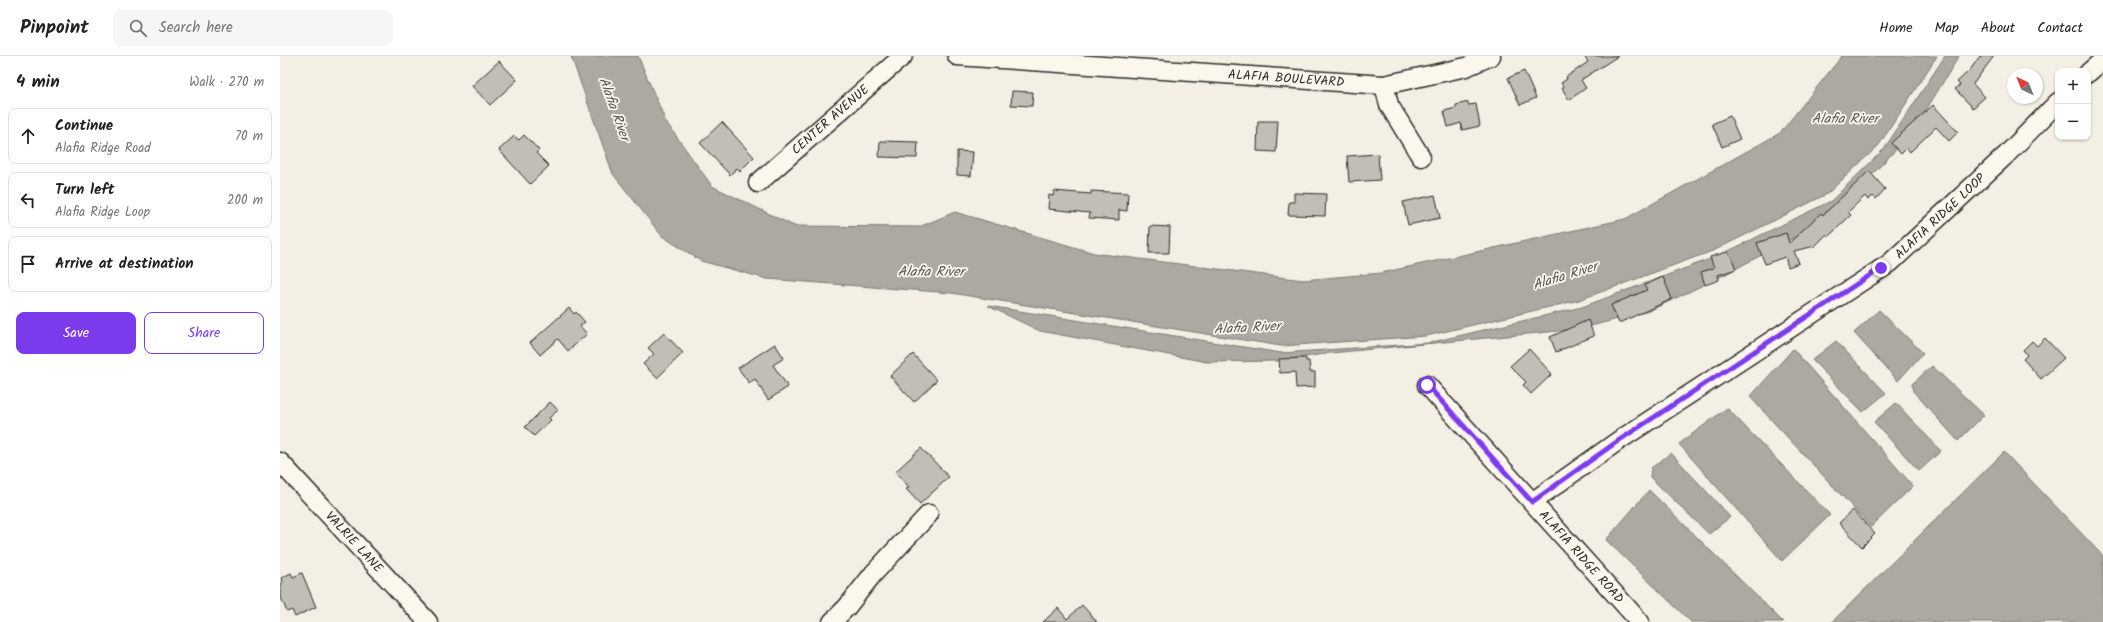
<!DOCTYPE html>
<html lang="en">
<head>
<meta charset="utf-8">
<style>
  :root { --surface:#fff; --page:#f6f6f6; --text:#222; --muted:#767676; --line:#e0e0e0; --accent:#7c3aed }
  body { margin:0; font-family:Kalam,sans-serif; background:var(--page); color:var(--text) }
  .controls { position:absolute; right:12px; top:12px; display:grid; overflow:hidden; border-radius:8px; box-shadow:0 1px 3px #0004 }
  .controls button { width:36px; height:36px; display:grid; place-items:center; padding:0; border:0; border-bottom:1px solid var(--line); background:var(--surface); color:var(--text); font:20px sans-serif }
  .compass { position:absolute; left:1727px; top:12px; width:36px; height:36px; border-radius:50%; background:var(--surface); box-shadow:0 1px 3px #0004; rotate:317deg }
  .stop { position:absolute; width:12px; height:12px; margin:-9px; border:3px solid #7c3aed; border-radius:50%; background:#fff }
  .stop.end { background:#7c3aed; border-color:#fff; box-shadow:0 1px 4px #0008 }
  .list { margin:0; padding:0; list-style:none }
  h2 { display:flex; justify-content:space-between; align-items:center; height:52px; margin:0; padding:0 16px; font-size:17px }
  h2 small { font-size:13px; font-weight:400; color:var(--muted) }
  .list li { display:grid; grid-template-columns:26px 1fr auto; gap:12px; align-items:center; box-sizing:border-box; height:56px; margin:0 8px 8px; padding:0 8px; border:1px solid var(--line); border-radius:8px }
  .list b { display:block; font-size:15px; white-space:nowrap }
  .list p { margin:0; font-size:13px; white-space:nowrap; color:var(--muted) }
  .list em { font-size:13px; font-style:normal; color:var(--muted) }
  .actions { display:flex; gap:8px; padding:12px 16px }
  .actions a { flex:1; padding:9px 0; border:1px solid var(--accent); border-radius:8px; text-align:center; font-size:14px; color:var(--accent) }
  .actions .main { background:var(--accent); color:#fff }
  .icon { flex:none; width:22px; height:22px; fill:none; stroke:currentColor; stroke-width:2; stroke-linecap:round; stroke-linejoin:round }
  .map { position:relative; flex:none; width:1823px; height:566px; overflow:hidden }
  header { display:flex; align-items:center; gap:24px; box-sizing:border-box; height:56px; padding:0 20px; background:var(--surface); border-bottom:1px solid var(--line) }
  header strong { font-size:19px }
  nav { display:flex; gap:22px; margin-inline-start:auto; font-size:14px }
  .search { width:280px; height:36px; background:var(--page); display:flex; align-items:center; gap:10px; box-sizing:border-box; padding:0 14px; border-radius:8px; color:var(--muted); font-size:15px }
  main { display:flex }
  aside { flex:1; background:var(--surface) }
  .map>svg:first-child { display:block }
  .water { fill:#aca9a2; stroke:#787772 }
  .building { fill:#c0beb6; stroke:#2b2b2b }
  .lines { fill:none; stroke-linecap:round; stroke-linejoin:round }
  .minor-casing { stroke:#2b2b2b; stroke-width:21 }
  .minor { stroke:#fbf7ec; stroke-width:18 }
  .route { stroke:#7c3aed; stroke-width:5 }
  .labels { text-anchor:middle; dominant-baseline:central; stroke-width:3.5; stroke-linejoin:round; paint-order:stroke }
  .street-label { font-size:13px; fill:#2b2b2b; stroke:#fbf7ec }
  .water-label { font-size:14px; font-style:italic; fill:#585755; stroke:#fbf7ec }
</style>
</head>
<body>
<header>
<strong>Pinpoint</strong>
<div class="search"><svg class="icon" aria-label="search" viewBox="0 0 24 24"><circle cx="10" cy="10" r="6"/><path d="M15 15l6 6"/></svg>Search here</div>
<nav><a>Home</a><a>Map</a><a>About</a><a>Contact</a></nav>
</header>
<main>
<aside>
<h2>4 min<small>Walk · 270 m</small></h2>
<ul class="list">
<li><svg class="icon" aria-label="ahead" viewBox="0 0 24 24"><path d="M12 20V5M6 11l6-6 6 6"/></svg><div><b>Continue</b><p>Alafia Ridge Road</p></div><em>70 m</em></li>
<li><svg class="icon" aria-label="left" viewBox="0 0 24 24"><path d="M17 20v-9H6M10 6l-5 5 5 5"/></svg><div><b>Turn left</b><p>Alafia Ridge Loop</p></div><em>200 m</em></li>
<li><svg class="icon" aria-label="arrive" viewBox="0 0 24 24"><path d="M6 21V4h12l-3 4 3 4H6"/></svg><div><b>Arrive at destination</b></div></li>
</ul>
<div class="actions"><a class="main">Save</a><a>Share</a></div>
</aside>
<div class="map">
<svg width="1823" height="566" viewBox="0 0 1823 566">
  <rect width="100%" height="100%" fill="#f3efe4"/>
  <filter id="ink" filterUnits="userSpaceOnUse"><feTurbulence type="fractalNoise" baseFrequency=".025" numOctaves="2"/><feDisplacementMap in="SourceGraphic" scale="8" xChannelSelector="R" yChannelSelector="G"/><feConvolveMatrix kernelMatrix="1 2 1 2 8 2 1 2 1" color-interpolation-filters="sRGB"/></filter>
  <g filter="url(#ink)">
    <g class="water">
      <polygon points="291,0 358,0 386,66 432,130 514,170 639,171 675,156 814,197 1023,224 1101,217 1345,163 1500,77 1562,0 1657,0 1599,89 1547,138 1435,194 1299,244 1146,280 1001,290 671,237 487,223 421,205 382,180 333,118"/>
      <polygon points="1665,0 1679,0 1632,77 1580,131 1515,181 1446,218 1369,255 1299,273 1051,297 997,305 927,306 760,275 708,250 1001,297 1148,287 1302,251 1438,200 1551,145 1604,93"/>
      <polygon points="1599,254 1643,297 1618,325 1574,277"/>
      <polygon points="1556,285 1606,337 1583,356 1532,304"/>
      <polygon points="1513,293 1633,430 1591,471 1470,341"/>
      <polygon points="1652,310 1704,359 1678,385 1633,335 1632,328"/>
      <polygon points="1616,347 1661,395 1639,415 1594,366"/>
      <polygon points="1447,352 1550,459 1502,505 1399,388"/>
      <polygon points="1724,396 1823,500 1823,566 1552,566"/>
      <polygon points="1391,397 1450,461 1429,478 1370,421 1371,412"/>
      <polygon points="1369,434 1503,566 1411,566 1326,484"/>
    </g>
    <g class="building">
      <polygon points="1304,0 1338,0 1301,24 1306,32 1289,44 1282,32 1284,31 1281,27 1287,23 1286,21 1308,6"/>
      <polygon points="1700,0 1714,0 1693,28 1705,41 1693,52 1675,33 1680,29 1677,26 1690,14"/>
      <polygon points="219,5 237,24 210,49 192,30"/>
      <polygon points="1244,15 1256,42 1240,49 1228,22"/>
      <polygon points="732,35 753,36 752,50 731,49"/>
      <polygon points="1188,46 1188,49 1196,48 1200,70 1182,74 1181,67 1168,71 1164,55 1176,52 1176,49"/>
      <polygon points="1653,49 1678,76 1669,85 1656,71 1630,96 1627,92 1621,98 1611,87"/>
      <polygon points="1450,60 1460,83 1442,91 1432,68"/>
      <polygon points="978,65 998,65 996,96 977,95"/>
      <polygon points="442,66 474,101 460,115 457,112 450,119 420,87"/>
      <polygon points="244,79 259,94 256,97 269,110 250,128 219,94 234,80 239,84"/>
      <polygon points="600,85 638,86 637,102 599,101"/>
      <polygon points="677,95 693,96 691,120 677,119"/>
      <polygon points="1098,98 1100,124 1069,126 1067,100"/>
      <polygon points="1589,115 1605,133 1596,143 1593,140 1588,144 1585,140 1568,156 1571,159 1548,181 1546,179 1535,190 1514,195 1519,207 1508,211 1505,201 1485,208 1477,187 1506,177 1509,187 1541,157 1543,159"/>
      <polygon points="774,135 811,138 811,135 848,137 847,155 839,154 839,164 809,162 810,157 768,153 769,139 773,140"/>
      <polygon points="1014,137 1046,138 1045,160 1008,159 1009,146 1014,146"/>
      <polygon points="1155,139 1160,162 1128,169 1123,146"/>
      <polygon points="870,170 890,171 889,197 869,197"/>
      <polygon points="1447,196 1451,200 1456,213 1438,219 1439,224 1425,229 1421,216 1434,212 1430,201"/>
      <polygon points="1383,221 1392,243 1339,267 1331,249 1367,234 1365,229"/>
      <polygon points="289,252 294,258 296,256 305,266 300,270 307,278 288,295 278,283 260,299 250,287"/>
      <polygon points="1308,264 1314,280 1276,296 1270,281"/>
      <polygon points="384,277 403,297 377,322 363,308 374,298 368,292"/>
      <polygon points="1765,282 1784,302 1761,323 1743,303 1747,299 1743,294 1752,285 1757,290"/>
      <polygon points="495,288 504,302 493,309 508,331 488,344 475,323 469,327 458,312"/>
      <polygon points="1249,293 1272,318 1251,338 1243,329 1246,326 1230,310"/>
      <polygon points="633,298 657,324 634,346 610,320"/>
      <polygon points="1026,302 1026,305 1029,305 1030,316 1035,316 1035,331 1016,332 1015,316 1000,317 999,303"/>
      <polygon points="270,346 278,354 269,362 271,364 254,380 245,371"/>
      <polygon points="641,392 669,421 640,448 626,433 629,431 615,416"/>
      <polygon points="1573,454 1595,478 1582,491 1559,467"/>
      <polygon points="11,517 13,521 22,517 36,551 15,561 12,554 7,556 0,539 0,528 3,526 1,522"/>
      <polygon points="802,549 817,566 763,566 778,552 787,563"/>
    </g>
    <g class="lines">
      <defs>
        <g id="minor">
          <path id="s1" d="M677,0l427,29 82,-18 25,-11"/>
          <polyline points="1808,17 1823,4"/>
          <polyline points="1104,29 1109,49 1141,101"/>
          <path id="s2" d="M478,127l145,-127"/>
          <path id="s3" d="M1147,329l213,237"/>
          <path id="s4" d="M0,406l148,160"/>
          <path id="s5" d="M1252,446l86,-61 272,-178 116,-108 52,-53"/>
          <polyline points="552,566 567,551 593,518 649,458"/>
        </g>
      </defs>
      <use href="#minor" class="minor-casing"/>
      <use href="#minor" class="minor"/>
    </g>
  </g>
  <g class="lines" filter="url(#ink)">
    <polyline class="route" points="1147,329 1252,446 1338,385 1601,212"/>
  </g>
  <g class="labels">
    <g class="street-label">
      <text stroke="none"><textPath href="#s1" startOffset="330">ALAFIA BOULEVARD</textPath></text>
      <text stroke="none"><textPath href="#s2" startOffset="96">CENTER AVENUE</textPath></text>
      <text stroke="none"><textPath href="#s5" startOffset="499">ALAFIA RIDGE LOOP</textPath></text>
      <text stroke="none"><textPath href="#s4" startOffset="109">VALRIE LANE</textPath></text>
      <text stroke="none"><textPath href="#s3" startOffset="231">ALAFIA RIDGE ROAD</textPath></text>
    </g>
    <g class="water-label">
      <text transform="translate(334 53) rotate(70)">Alafia River</text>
      <text x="1565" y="63">Alafia River</text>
      <text x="651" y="216">Alafia River</text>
      <text transform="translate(1285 220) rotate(-17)">Alafia River</text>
      <text transform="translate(967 272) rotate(-3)">Alafia River</text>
    </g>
  </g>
</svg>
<div class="controls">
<button>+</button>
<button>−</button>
</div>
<svg class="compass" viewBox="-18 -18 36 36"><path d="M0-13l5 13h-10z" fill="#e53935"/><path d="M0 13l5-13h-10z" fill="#767676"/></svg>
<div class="stop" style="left:1147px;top:329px"></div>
<div class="stop end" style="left:1601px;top:212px"></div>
</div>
</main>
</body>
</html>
